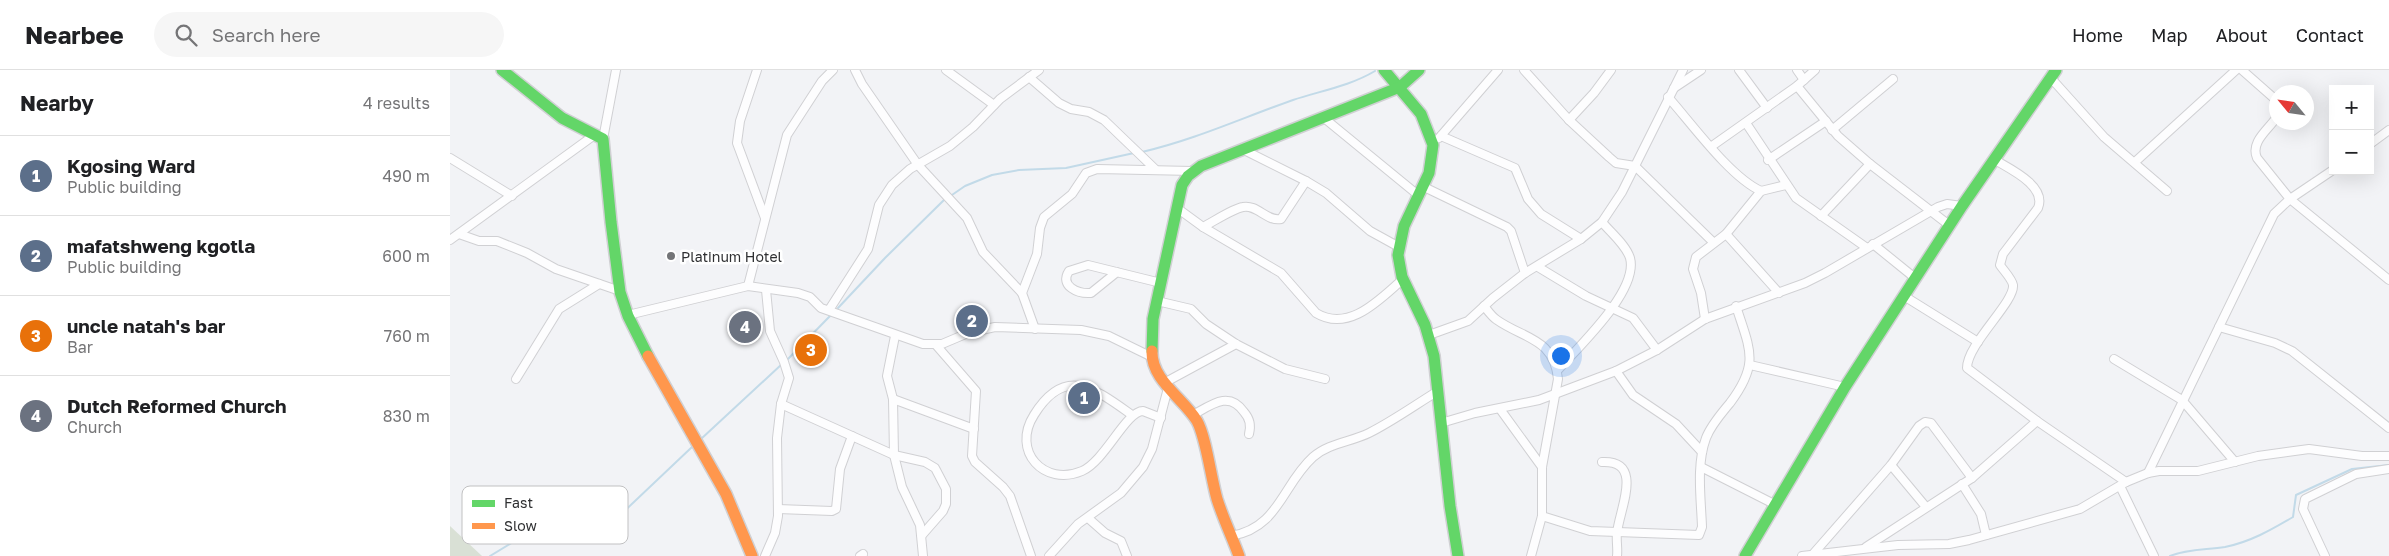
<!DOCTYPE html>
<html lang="en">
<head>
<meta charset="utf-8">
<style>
  :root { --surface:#fff; --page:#f6f6f6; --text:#202124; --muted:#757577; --line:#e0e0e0; --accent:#0b8043 }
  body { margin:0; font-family:"Golos Text",sans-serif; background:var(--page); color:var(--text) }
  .controls { position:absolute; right:15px; top:15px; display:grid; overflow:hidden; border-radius:0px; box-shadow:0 5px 20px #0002 }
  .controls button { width:45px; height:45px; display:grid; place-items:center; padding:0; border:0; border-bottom:1px solid var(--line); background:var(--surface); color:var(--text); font:25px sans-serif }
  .compass { position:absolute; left:1819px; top:15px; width:45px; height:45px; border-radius:50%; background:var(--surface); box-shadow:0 5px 20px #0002; rotate:299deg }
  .you { position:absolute; left:1110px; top:285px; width:18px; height:18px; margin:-12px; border:4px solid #fff; border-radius:50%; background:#1a73e8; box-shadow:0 0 0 8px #1a73e833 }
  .badge { display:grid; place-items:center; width:32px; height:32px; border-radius:50%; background:var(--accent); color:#fff; font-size:16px; font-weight:700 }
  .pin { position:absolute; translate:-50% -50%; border:2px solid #fff; box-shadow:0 1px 5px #0006 }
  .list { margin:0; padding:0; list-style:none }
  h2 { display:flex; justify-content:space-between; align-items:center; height:65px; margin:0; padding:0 20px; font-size:21px }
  h2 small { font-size:16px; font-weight:400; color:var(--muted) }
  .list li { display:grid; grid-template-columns:32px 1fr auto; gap:15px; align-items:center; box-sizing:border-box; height:80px; padding:0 20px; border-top:1px solid var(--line) }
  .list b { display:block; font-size:19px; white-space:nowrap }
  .list p { margin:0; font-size:16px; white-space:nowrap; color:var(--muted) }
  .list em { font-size:16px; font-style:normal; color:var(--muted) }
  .icon { flex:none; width:28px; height:28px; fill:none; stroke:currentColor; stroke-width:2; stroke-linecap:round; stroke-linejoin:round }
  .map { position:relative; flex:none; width:1939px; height:486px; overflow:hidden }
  header { display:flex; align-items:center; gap:30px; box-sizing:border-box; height:70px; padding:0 25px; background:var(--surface); border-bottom:1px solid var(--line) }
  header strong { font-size:24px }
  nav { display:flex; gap:28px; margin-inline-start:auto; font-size:18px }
  .search { width:350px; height:45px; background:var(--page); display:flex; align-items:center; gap:12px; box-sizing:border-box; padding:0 18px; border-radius:28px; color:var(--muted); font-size:19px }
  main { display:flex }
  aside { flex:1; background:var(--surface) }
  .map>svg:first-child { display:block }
  .green { fill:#d9e0d5 }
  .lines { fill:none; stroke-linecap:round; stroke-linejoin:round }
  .stream { stroke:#c2dae8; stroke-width:2 }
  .street-casing { stroke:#d0d0d3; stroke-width:10 }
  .fast-casing { stroke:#d0d0d3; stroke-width:14 }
  .slow-casing { stroke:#d0d0d3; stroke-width:14 }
  .street { stroke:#fdfdfe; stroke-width:8 }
  .fast { stroke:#63d668; stroke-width:11 }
  .slow { stroke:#ff974d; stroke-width:11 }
  .poi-dot { fill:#737477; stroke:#fff; stroke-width:2 }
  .labels { text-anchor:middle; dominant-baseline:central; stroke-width:5; stroke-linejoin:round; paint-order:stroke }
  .poi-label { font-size:14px; fill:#2f3032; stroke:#fff; text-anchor:start }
  .key { fill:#fff; stroke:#c1c1c2; stroke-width:1 }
  .key-label { font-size:14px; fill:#2f3032 }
</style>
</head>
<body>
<header>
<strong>Nearbee</strong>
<div class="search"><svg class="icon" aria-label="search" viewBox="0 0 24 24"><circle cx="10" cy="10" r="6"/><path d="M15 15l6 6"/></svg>Search here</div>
<nav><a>Home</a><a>Map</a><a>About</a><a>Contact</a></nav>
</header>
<main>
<aside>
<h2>Nearby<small>4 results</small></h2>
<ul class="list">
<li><span class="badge" style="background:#5c6f8a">1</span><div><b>Kgosing Ward</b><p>Public building</p></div><em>490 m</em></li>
<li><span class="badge" style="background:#5c6f8a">2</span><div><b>mafatshweng kgotla</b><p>Public building</p></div><em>600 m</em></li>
<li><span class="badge" style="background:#e8710a">3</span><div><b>uncle natah's bar</b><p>Bar</p></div><em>760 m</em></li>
<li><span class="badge" style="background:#6b7280">4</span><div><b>Dutch Reformed Church</b><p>Church</p></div><em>830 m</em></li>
</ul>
</aside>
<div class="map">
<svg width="1939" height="486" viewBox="0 0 1939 486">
  <rect width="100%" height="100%" fill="#f2f3f6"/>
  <polygon class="green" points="0,456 32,486 0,486"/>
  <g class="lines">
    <g class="stream">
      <path d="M692,82c52,-12 100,-34 151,-52 27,-9 57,-14 82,-29"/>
      <polyline points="499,127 515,116 542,105 569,100 616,98 684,83"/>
      <polyline points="388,238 435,188 495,129"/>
      <polyline points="336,291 380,246"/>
      <polyline points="251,369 332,294"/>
      <polyline points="40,486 78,463 131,462 147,467 242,377"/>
      <path d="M1720,486c18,-7 36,-6 55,-9 25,-5 46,-17 68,-30l3,-22 56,-26 37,-4"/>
    </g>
    <defs>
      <g id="street">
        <polyline points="307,0 290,51 287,73 315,148"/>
        <polyline points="405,0 412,14 468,95 517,148 533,182 572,223"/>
        <polyline points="496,0 544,35"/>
        <polyline points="1074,0 1119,50 1159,87 1166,93 1185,96 1263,172"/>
        <polyline points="1289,0 1317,38"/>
        <polyline points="1347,0 1354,10"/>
        <polyline points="1792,0 1826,30"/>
        <polyline points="579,7 609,33 621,39 639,42 654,50 705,99"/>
        <polyline points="1600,7 1654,67 1717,121"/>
        <polyline points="1347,16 1388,66 1420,94 1499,155"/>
        <polyline points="1224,18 1251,0"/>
        <path d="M1218,27c24,27 62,80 93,94"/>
        <polyline points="874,48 968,125"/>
        <path d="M1826,48c-8,12 -26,24 -19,40l33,41 99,81"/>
        <polyline points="1119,50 1144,23 1161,0"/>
        <polyline points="1296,53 1346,128 1417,178"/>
        <polyline points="1382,60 1443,9"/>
        <polyline points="991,66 1065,98 1078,129 1091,144 1131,169"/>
        <polyline points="989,68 1048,0"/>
        <polyline points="153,69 166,0"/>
        <polyline points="1920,74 1939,60"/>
        <polyline points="1262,76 1347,16 1365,0"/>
        <polyline points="792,79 856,111 876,123 920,161 949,177"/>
        <polyline points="0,88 62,126"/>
        <polyline points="1318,90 1376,51"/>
        <path d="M1545,90c15,9 52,26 43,48l-35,46 -3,11c4,6 12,14 13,20 2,17 -46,59 -46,83l70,53 89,61"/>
        <polyline points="1685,92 1786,0"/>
        <polyline points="972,116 1057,157 1061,161 1075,203"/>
        <path d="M727,138l26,19 78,46 35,40c33,20 64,-14 86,-33"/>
        <polyline points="1371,146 1420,94"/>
        <path d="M753,157c10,-5 29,-18 40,-20 14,-3 24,15 38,12l25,-38"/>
        <polyline points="9,164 29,171 47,171 77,183 106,199 170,221"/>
        <polyline points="1276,164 1329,223"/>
        <polyline points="0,170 143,66"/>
        <polyline points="1423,174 1465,208"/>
        <polyline points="1088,197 1136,226 1183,248 1207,280"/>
        <path d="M667,202l-26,21c-13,1 -32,-7 -22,-22l19,-6 73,18"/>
        <polyline points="298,216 337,65 372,11 383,0"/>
        <polyline points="1454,226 1528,272"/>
        <polyline points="707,231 741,239 756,254 786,274 835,299 875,309"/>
        <path d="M1034,236c4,5 8,11 13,14 27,19 57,18 61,59l-16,88v49l-11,40"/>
        <polyline points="379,240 418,179 429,135 442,115 460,99 500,76 523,57 550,29 589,0"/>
        <polyline points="178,245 298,216 348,223 360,227 371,238 473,274 492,274 518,263 545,257 631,260 659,266 702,287"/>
        <polyline points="1255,249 1251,223 1243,199 1246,187 1276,164 1311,121 1336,115"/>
        <polyline points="1769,257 1825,273 1842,281 1939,358"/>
        <polyline points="585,259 572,223 587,184 590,158 594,147 622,124 636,103 647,99 743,101"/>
        <polyline points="979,265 1018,251 1043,228 1075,203 1131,169 1152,152 1172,122 1233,0"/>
        <polyline points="445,266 437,306 443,329 444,385 452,417 470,455 473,486"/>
        <polyline points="486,275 526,321 522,386 525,392 553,417 560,426 581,486"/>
        <polyline points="1664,289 1732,330 1785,392"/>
        <polyline points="1300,295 1395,317"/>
        <path d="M1107,301c20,-23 82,-80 73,-113 -4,-13 -19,-25 -28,-36"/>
        <polyline points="1166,301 1183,325 1226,354 1252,382"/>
        <polyline points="66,309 109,239 149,214"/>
        <polyline points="714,313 786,274"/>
        <polyline points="443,329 524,359"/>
        <polyline points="331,334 444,385 475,392 485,398 496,419 496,434 493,441 472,465"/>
        <polyline points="1050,339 1092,397"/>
        <path d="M682,345c-38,-27 -67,-50 -98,0 -23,36 10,72 48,56 23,-10 44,-60 61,-60l18,7"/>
        <path d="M743,345c18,-10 36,-25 51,-3 6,7 7,13 5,22"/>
        <polyline points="991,353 1025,343 1089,330 1166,301 1207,280 1255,249 1355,213 1375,203 1488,137 1497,134 1512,136"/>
        <path d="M1152,392c43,-2 17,48 15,71 -1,8 1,15 0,23"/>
        <polyline points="1441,395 1476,437"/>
        <polyline points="1251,397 1324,434"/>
        <polyline points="1698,403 1824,144 1840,129 1883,100"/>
        <polyline points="1512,414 1531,444 1536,465"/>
        <polyline points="1670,416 1704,486"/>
        <polyline points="328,439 382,441 386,439 390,399 402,366"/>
        <path d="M1092,446l48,15 109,4 3,-8c-1,-29 -6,-62 4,-89 5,-13 15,-24 24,-35 30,-40 20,-53 6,-97"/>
        <polyline points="638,448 655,463 671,471 677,486"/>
        <path d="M781,466c48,-8 51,-51 82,-79 16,-14 38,-15 56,-24 24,-12 46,-28 69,-42"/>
        <polyline points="1416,477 1522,408 1587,351"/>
        <polyline points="1364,483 1441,395 1469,356 1475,352 1481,353 1522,408"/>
        <polyline points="315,486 325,463 328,446 327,368 331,334 339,308 334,292 320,261 316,220"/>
        <polyline points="410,486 413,484"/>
        <polyline points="599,486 628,454 671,423 693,397 702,379 718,318"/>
        <polyline points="1352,486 1448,475 1499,474 1519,470 1630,439 1676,412 1698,403 1709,401 1748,401 1808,386 1859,379 1912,386 1939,386"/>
        <polyline points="1875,486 1853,439 1855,429 1906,404 1939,399"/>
      </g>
      <g id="fast">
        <polyline points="52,0 112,48 153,69 161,152 170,222 178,246 198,286"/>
        <polyline points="934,0 971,44 983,75 979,103 954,156 948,185 952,207 975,255 984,286 1000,436 1008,486"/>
        <polyline points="702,281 703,249 732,115 738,106 751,96 950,17 969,0"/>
        <polyline points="1295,486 1395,317 1512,136 1606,0"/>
      </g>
      <g id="slow">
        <path d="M702,281c-1,29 31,47 45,70 9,16 14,57 20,78 6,19 15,38 22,57"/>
        <polyline points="198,286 276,424 302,486"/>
      </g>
    </defs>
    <use href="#street" class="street-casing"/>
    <use href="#fast" class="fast-casing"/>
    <use href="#slow" class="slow-casing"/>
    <use href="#street" class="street"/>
    <use href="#fast" class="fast"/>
    <use href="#slow" class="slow"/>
  </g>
  <circle class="poi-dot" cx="221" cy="186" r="5"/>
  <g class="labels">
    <g class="poi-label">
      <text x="231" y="186">Platinum Hotel</text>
    </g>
  </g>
  <rect x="12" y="416" width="166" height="58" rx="8" class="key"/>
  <rect x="22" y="430" width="23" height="7" fill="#63d668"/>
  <rect x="22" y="453" width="23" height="6" fill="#ff974d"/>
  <g class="key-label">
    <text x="54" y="438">Fast</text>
    <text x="54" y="461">Slow</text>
  </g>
</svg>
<div class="controls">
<button>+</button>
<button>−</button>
</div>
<svg class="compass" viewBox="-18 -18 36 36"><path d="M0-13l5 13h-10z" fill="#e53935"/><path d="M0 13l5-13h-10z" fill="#757577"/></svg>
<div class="you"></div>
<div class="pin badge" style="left:634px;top:328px;background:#5c6f8a">1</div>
<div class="pin badge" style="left:522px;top:251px;background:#5c6f8a">2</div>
<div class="pin badge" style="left:361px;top:280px;background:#e8710a">3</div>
<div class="pin badge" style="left:295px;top:257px;background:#6b7280">4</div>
</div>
</main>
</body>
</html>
